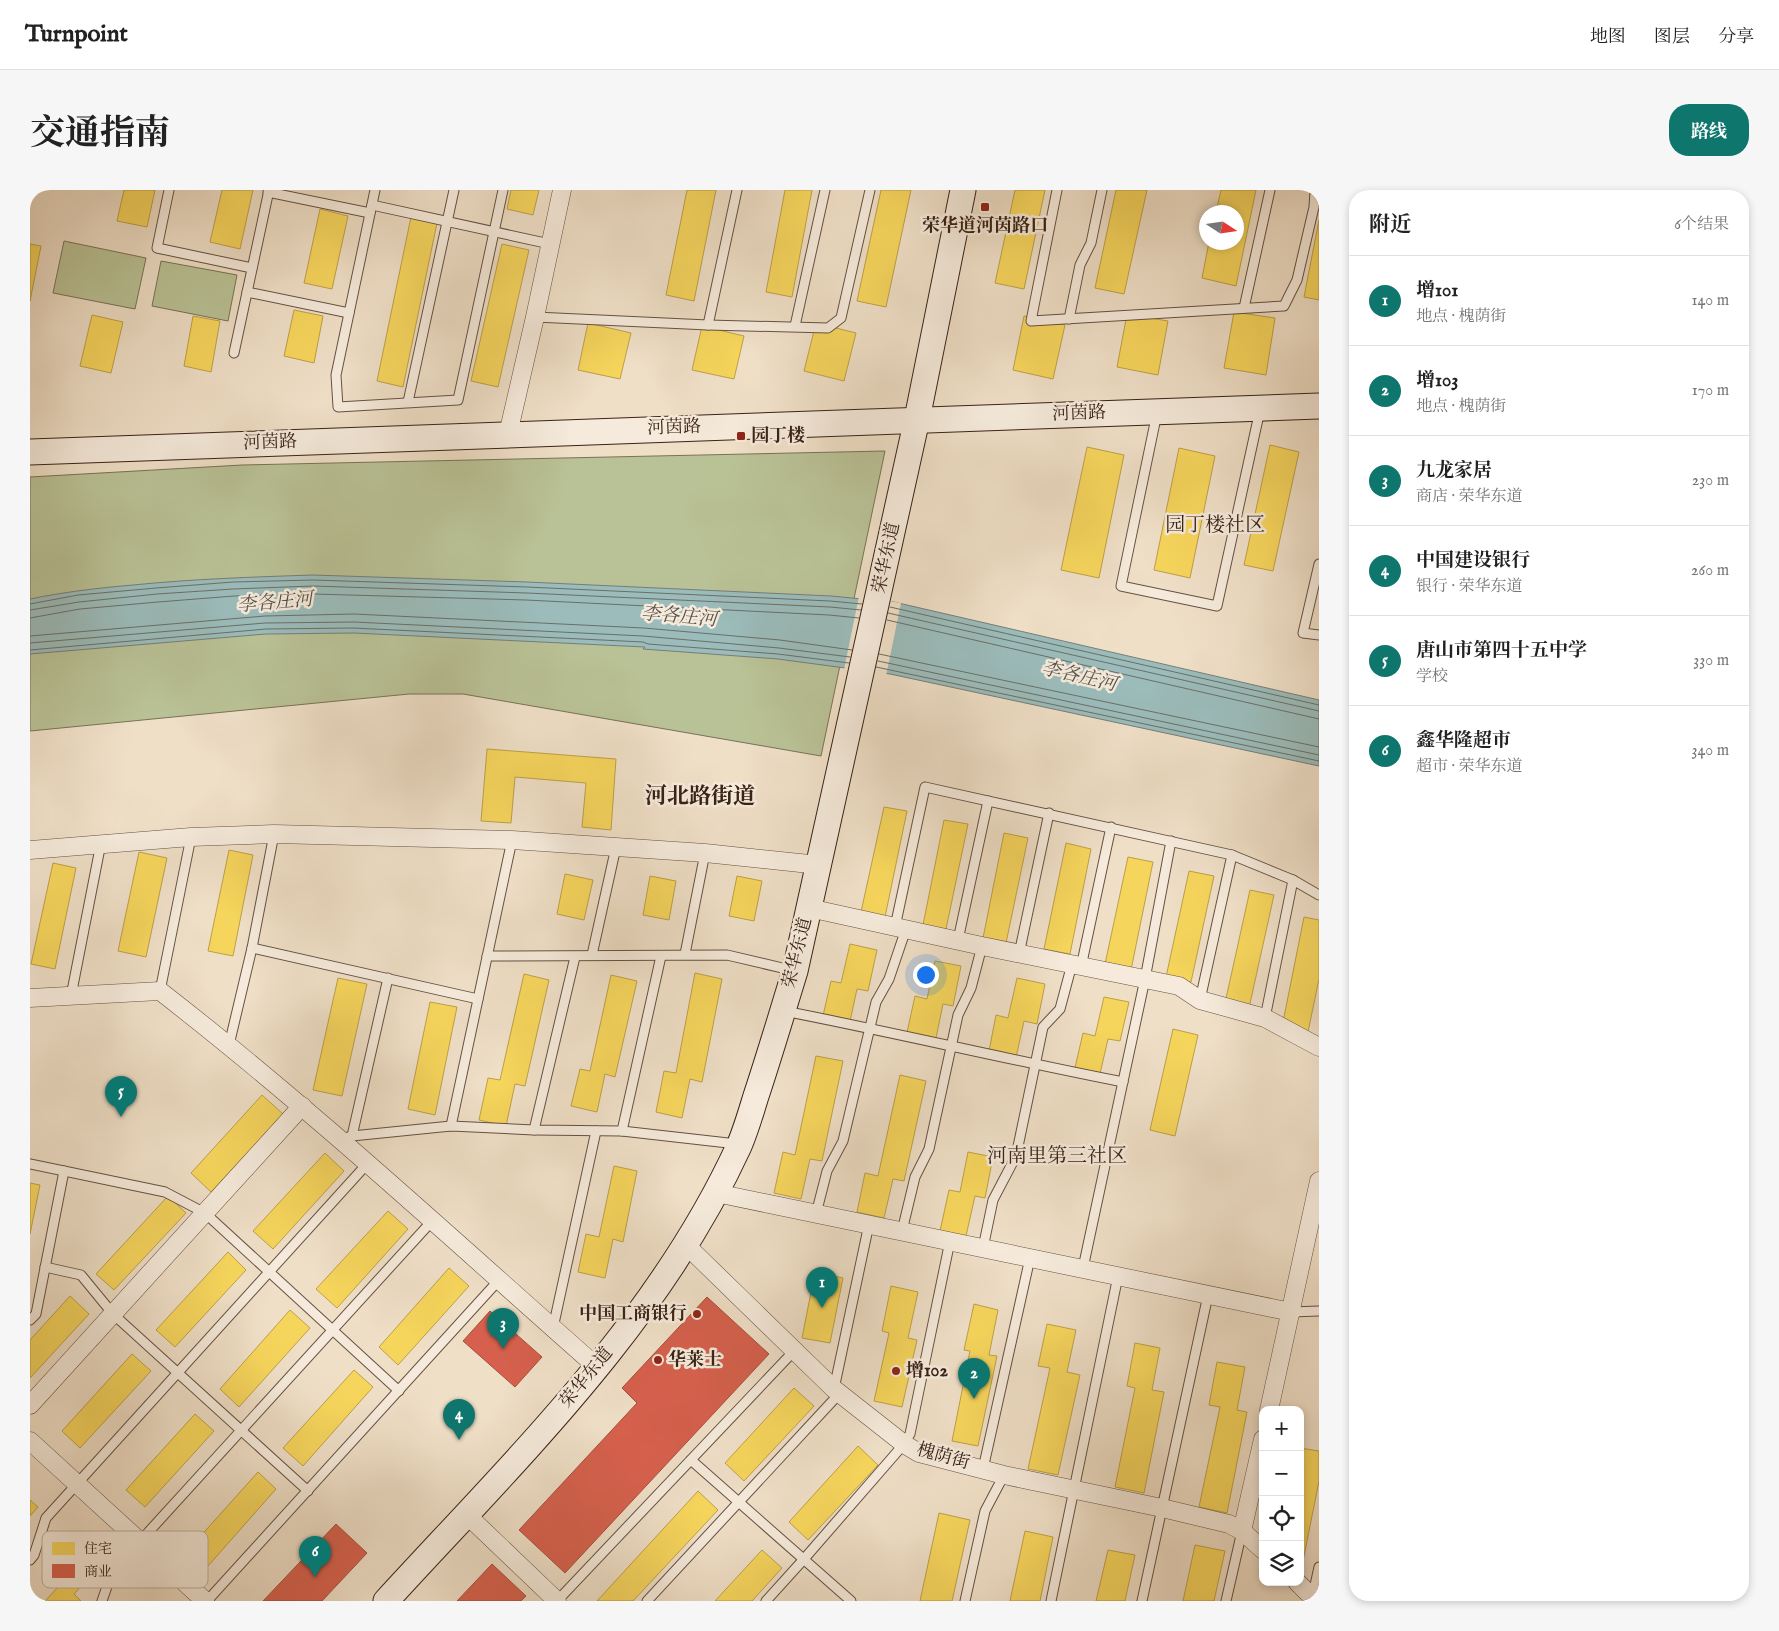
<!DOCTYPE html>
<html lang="zh">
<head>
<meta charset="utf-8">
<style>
  :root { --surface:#fff; --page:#f6f6f6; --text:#222; --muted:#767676; --line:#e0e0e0; --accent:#0f766e }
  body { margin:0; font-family:"IM FELL English","Noto Serif SC",serif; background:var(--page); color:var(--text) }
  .controls { position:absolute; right:15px; bottom:15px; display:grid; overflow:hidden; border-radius:10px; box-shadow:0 2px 8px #0003 }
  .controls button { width:45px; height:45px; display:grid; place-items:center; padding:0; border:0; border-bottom:1px solid var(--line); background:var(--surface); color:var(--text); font:25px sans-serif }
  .compass { position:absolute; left:1169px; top:15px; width:45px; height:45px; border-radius:50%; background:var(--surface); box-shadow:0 2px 8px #0003; rotate:102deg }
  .you { position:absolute; left:895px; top:784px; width:18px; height:18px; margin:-12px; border:4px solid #fff; border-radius:50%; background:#1a73e8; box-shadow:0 0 0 8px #1a73e833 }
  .badge { display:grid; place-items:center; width:32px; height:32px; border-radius:50%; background:var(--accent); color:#fff; font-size:16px; font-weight:700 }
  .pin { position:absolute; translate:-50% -41px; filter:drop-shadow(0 1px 2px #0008) }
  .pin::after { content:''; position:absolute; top:26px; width:18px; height:15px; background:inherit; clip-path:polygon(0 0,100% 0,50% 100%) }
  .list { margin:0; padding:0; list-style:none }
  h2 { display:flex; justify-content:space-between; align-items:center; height:65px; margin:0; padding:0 20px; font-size:21px }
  h2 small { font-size:16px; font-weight:400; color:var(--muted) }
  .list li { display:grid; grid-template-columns:32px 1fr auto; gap:15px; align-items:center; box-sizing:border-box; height:90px; padding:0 20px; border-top:1px solid var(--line) }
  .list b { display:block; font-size:19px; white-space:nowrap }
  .list p { margin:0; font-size:16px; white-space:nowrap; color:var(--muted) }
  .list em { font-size:16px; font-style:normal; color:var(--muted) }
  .icon { flex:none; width:28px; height:28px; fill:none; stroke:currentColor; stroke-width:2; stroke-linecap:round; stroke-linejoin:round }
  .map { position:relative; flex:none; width:1289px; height:1411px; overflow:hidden; border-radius:20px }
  header { display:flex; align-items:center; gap:30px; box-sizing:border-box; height:70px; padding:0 25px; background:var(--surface); border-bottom:1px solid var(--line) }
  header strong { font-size:24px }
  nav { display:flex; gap:28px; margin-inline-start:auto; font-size:18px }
  .intro { display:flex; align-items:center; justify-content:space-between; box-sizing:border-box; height:120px; padding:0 30px }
  h1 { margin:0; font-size:35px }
  .button { padding:12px 22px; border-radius:20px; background:var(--accent); color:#fff; font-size:18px; font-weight:700 }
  main { display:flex; gap:30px; padding:0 30px }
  aside { flex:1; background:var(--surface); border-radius:20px; box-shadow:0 2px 8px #0003 }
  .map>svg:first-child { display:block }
  .green { fill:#b9c296; stroke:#797256 }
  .water { fill:#9bbcbb; stroke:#747e79 }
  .pier { fill:#efdfc7 }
  .homes { fill:#f6d55c; stroke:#bd9f47 }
  .shops { fill:#d6604d; stroke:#a74d3c }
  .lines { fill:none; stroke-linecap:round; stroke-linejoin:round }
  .shore { stroke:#6a6f68; stroke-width:1 }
  .lane-casing { stroke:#665142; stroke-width:11 }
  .street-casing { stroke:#665142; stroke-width:19 }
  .secondary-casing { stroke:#392216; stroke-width:27 }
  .lane { stroke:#f5eadb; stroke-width:9 }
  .street { stroke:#f5eadb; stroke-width:18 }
  .secondary { stroke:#f5eadb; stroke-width:25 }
  .poi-dot { fill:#8f2418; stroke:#f5eadb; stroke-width:2 }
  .labels { text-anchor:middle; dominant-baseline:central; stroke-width:5; stroke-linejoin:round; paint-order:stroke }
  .poi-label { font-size:18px; font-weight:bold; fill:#392216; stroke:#f5eadb; text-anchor:start }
  .street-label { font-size:18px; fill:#392216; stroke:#f5eadb }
  .water-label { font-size:19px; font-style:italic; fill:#565048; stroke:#f5eadb }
  .quarter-label { font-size:20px; fill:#392216; stroke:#f5eadb }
  .district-label { font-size:22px; font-weight:bold; fill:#392216; stroke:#f5eadb }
  .key { fill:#f5eadb; stroke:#bdaea0; stroke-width:1 }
  .key-label { font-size:14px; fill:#392216 }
</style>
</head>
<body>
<header>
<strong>Turnpoint</strong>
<nav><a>地图</a><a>图层</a><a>分享</a></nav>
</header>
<div class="intro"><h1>交通指南</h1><a class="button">路线</a></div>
<main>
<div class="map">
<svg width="1289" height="1411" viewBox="0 0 1289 1411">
  <rect width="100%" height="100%" fill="#efdfc7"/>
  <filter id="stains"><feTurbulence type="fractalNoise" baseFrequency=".004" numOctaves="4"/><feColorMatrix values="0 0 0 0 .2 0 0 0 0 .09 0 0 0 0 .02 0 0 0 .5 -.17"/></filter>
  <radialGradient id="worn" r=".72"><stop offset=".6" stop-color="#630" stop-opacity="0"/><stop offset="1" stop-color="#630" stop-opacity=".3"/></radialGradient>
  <g class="green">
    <polygon points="34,51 116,68 105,119 23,103"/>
    <polygon points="131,71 207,85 198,131 122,116"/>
    <polygon points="855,261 791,566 433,504 379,504 0,541 0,287 212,275"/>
  </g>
  <path class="water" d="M283,385l214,7 304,14 63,6 425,98v66l-429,-92 -112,-15 -135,-10 2,-2 -291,-14 -88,1 -236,20v-55c34,-7 68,-11 103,-14 60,-6 120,-8 180,-10z"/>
  <polygon class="pier" points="829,406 871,413 856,486 814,480"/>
  <g class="homes">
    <polygon points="94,0 125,0 117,37 87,31"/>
    <polygon points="192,0 223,0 210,59 180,52"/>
    <polygon points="481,0 509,0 503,25 477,19"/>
    <polygon points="657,0 686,0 664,111 636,105"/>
    <polygon points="755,0 782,0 762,107 736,102"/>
    <polygon points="851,0 881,0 856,117 827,111"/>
    <polygon points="985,0 1015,0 994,99 965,93"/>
    <polygon points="1086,0 1117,0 1094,104 1065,98"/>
    <polygon points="1191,0 1226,0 1206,96 1172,88 1179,52 1206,52 1206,22 1186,22"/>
    <polygon points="290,19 318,26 302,99 274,93"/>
    <polygon points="381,27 407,33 373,197 347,191"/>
    <polygon points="1289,30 1289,110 1274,107"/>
    <polygon points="0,54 11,56 0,111"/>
    <polygon points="472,54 499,60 468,197 441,191"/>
    <polygon points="264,120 293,126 284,173 254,166"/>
    <polygon points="1204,122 1245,128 1236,185 1194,178"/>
    <polygon points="1097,124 1138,131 1128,185 1087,177"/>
    <polygon points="62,125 93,132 81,183 50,176"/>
    <polygon points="163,126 190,131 181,182 154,176"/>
    <polygon points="994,126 1035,135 1023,189 983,180"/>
    <polygon points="558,133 601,143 590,189 548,180"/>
    <polygon points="786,133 826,143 814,191 774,181"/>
    <polygon points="672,136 714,146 704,189 662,180"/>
    <polygon points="1240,255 1269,262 1243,381 1214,375"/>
    <polygon points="1057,257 1094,265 1069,388 1031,380"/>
    <polygon points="1149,258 1185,266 1160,388 1124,380"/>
    <polygon points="457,559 586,569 581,640 552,637 556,593 485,587 481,633 451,631"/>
    <polygon points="854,617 877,621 855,727 831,722"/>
    <polygon points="914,630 938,634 916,739 893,735"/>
    <polygon points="974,643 998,648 976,753 953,748"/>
    <polygon points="1036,653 1061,659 1040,764 1014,759"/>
    <polygon points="199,660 223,665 203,766 178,761"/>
    <polygon points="109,662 137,668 116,767 88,761"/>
    <polygon points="1098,667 1123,672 1101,780 1075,774"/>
    <polygon points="23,673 46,678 25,779 1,774"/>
    <polygon points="1159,681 1184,686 1161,792 1136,787"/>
    <polygon points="535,684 563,690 554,730 527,724"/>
    <polygon points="620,686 646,691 639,730 613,725"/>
    <polygon points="707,686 732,691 724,731 699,726"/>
    <polygon points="1220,700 1244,705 1219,818 1195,813"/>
    <polygon points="1274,727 1289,730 1289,789 1278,842 1252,837"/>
    <polygon points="820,754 847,760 838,801 827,799 819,836 792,830 801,791 811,793"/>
    <polygon points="905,771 931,776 923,816 913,814 905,853 876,847 885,806 897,809"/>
    <polygon points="665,783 692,789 672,892 660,889 652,928 626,922 634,881 646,883"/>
    <polygon points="494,784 519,790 495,896 485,894 476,936 449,930 458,888 470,890"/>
    <polygon points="581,785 607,791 585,887 575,884 567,922 541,916 550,879 560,881"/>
    <polygon points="308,788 337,794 312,906 283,900"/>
    <polygon points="987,788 1015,794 1007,834 994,831 985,872 958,866 966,825 978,828"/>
    <polygon points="1074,807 1099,812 1090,851 1078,849 1069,888 1044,882 1053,843 1065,846"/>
    <polygon points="400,812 427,817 405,925 378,919"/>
    <polygon points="1143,839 1168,845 1145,946 1120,940"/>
    <polygon points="786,866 813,871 792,971 780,969 771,1009 744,1003 753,962 765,965"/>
    <polygon points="870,885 896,891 874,991 863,989 854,1028 827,1022 835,983 848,986"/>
    <polygon points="232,905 253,924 181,1002 161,983"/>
    <polygon points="938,962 963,967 955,1008 945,1006 936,1046 910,1041 919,1000 930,1002"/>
    <polygon points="295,963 314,981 243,1059 223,1041"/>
    <polygon points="584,976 607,981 593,1052 583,1049 575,1088 548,1082 556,1044 569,1047"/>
    <polygon points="0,993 10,995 0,1044"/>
    <polygon points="138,1006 156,1023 84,1100 66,1084"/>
    <polygon points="358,1021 378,1039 307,1118 286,1099"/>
    <polygon points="198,1062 216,1080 145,1157 126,1140"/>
    <polygon points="419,1078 439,1096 368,1175 349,1157"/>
    <polygon points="785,1082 813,1088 800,1153 772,1148"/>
    <polygon points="861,1096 888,1102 878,1148 887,1150 872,1217 844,1211 859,1143 852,1141"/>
    <polygon points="40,1106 59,1124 0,1188 0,1150"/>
    <polygon points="944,1114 968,1120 959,1165 967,1166 948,1256 922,1251 940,1161 934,1160"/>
    <polygon points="260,1120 280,1138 209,1217 190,1199"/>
    <polygon points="1017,1134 1046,1140 1037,1182 1050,1185 1028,1285 998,1279 1020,1178 1008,1176"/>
    <polygon points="1105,1153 1130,1158 1122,1200 1134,1202 1114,1303 1085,1297 1105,1198 1097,1196"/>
    <polygon points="102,1164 121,1181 50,1258 32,1241"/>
    <polygon points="1187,1172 1215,1177 1207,1220 1217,1222 1197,1323 1169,1317 1190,1217 1179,1215"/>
    <polygon points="324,1180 343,1197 273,1276 253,1258"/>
    <polygon points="764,1198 784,1216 714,1291 695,1273"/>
    <polygon points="165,1224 184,1241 115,1317 96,1300"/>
    <polygon points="828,1256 848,1275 778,1350 759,1332"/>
    <polygon points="1270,1258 1289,1261 1289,1291 1272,1376 1270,1376"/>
    <polygon points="228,1282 246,1299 178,1376 159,1359"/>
    <polygon points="668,1301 688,1320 603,1411 567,1411"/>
    <polygon points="0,1310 8,1317 0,1326"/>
    <polygon points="909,1323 940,1330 922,1411 890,1411"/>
    <polygon points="995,1341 1023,1347 1010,1411 980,1411"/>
    <polygon points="1165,1355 1195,1361 1184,1411 1153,1411"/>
    <polygon points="52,1356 72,1374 44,1404 51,1411 15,1411 31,1394 23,1387"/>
    <polygon points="732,1360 752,1378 722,1411 685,1411"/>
    <polygon points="1078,1360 1105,1365 1095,1411 1066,1411"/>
  </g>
  <g class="shops">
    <polygon points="677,1107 739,1164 535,1383 489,1340 607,1213 592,1198"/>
    <polygon points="460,1121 512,1167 485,1197 433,1151"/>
    <polygon points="306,1334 337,1363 292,1411 233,1411"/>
    <polygon points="462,1374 496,1406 491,1411 427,1411"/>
  </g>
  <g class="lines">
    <g class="shore">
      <polyline points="0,414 48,405 126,398 203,392 283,390 497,397 800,411 832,414"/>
      <polyline points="860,417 1289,515"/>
      <polyline points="0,420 49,412 127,404 203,399 283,396 497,403 800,417 831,420"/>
      <polyline points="858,423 1289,521"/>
      <polyline points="0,428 50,419 128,412 204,406 283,404 496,410 799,425 829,428"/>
      <polyline points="857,430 1289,529"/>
      <polyline points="0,446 235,426 324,424 614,438 750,450 822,460"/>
      <polyline points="0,453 235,433 324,432 613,446 749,458 820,467"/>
      <polyline points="0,460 236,439 323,438 613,452 618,454 748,464 819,473"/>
      <polyline points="849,464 1289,557"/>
      <polyline points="848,471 1289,565"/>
      <polyline points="846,477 1289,571"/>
    </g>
    <defs>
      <g id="lane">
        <polyline points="139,0 127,58 222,78"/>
        <polyline points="345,0 306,185 308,217 428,210 473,0"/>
        <polyline points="1027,0 1001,131 1254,116 1267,90 1284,17 1285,0"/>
        <polyline points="238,2 340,23"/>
        <polyline points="342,15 520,54"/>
        <polyline points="217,102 319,123"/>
        <polyline points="1214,118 1240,0"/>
        <polyline points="505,127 678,135 798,138 811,128 840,0"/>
        <polyline points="1039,129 1050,75 1061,53 1072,0"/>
        <polyline points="678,135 707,0"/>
        <polyline points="765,136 795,0"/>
        <polyline points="204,163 239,0"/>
        <polyline points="378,212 424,0"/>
        <polyline points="1127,223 1091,396 1187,416 1230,220"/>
        <polyline points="1289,374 1273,443 1289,445"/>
        <polyline points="865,737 895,597 1202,665 1263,690 1289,705"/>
        <polyline points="928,750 958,611"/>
        <polyline points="222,758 448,809"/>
        <polyline points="655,764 675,663"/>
        <polyline points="989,764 1019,623"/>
        <polyline points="562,765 586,657"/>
        <polyline points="457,766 697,765 765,781"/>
        <polyline points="1051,777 1081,637"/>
        <polyline points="130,801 161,647"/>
        <polyline points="41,806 71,653"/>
        <polyline points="1170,810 1202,665"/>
        <path d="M754,821c113,22 226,49 339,71"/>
        <polyline points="1235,828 1263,690"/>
        <polyline points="199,855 222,758 244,644"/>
        <polyline points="421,936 482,650"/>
        <polyline points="504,940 545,767"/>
        <polyline points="592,941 631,766"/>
        <polyline points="322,946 358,788"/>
        <polyline points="310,949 322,946 421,936 504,940 592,941 707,954"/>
        <polyline points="0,974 135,1002 175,1023 369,1201"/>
        <polyline points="786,1024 797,981 813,951 846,812 859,789 876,739"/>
        <polyline points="872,1041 885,987 899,959 928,825 941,798 952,756"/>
        <polyline points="953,1058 963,1010 986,966 1013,837 1030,819 1042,774"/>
        <polyline points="15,1077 51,1085 83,1124 278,1301"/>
        <polyline points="1053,1078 1115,789 1141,651"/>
        <polyline points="1261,1122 1289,1121"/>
        <polyline points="0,1130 6,1124 34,981"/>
        <polyline points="523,1138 566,941"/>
        <polyline points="804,1199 839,1034"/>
        <polyline points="661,1270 821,1411"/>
        <polyline points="953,1279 1000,1068"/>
        <polyline points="0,1370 4,1365 16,1328 337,974"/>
        <polyline points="1282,1409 1289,1377"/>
        <polyline points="72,1411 82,1382 402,1031"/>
        <polyline points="177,1411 469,1090"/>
        <polyline points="527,1411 764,1161"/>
        <polyline points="617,1411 809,1204"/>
        <polyline points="736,1411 774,1369 874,1254 880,1244 920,1051"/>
        <polyline points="935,1411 955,1321 974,1285"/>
        <polyline points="1021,1411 1088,1086"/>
        <polyline points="1112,1411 1178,1105"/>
        <polyline points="1196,1411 1212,1341"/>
      </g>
      <g id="street">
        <polyline points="478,244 505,127 532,0"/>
        <polyline points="0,660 161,647 244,644 482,650 675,663 789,675"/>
        <polyline points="779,718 952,756 1149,796 1170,810 1235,828 1289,857"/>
        <path d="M0,808l130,-7c152,118 293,249 437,376"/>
        <polyline points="686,1003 1261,1122"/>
        <polyline points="656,1055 804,1199 874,1254 889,1263 974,1285 1132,1318 1199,1334 1212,1341 1233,1360"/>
        <polyline points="0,1215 272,916"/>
        <polyline points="1239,1220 1289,991"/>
        <polyline points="0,1251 175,1411"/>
        <polyline points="436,1324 527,1411"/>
        <polyline points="1212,1341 1233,1249"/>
        <polyline points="1267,1392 1286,1411"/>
      </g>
      <g id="secondary">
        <polyline points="0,262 1289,216"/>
        <path d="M356,1411c129,-141 272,-278 353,-455 7,-16 12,-34 17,-50 14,-42 26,-83 39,-125l122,-552 46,-229"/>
      </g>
    </defs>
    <use href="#lane" class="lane-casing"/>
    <use href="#street" class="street-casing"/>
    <use href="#secondary" class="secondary-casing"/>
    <use href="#lane" class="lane"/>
    <use href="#street" class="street"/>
    <use href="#secondary" class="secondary"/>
  </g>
  <g class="poi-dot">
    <rect x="950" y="12" width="10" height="10" rx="2.5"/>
    <rect x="706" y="241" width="10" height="10" rx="2.5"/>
    <circle cx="667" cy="1124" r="5"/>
    <circle cx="628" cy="1170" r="5"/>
    <circle cx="866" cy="1181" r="5"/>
  </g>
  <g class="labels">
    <g class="poi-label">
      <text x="955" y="36" text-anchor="middle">荣华道河茵路口</text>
      <text x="721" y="246">园丁楼</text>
      <text x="657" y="1124" text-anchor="end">中国工商银行</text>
      <text x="638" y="1170">华莱士</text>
      <text x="876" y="1181">增102</text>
    </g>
    <g class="street-label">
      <text transform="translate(1049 224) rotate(-2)">河茵路</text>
      <text transform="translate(644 238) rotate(-2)">河茵路</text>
      <text transform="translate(240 253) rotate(-2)">河茵路</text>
      <text transform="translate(857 368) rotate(-78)">荣华东道</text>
      <text transform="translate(768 763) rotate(-76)">荣华东道</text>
      <text transform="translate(557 1188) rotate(-51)">荣华东道</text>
      <text transform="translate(913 1267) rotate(16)">槐荫街</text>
    </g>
    <g class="water-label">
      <text transform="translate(245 413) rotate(-5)">李各庄河</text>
      <text transform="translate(649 427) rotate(5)">李各庄河</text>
      <text transform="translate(1049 487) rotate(13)">李各庄河</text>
    </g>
    <g class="quarter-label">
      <text x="1185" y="335">园丁楼社区</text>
      <text x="1027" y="966">河南里第三社区</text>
    </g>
    <g class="district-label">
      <text x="670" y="607">河北路街道</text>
    </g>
  </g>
  <rect x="12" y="1341" width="166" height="57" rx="8" class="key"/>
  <rect x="22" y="1352" width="23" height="13" fill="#f6d55c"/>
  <rect x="22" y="1374" width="23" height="14" fill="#d6604d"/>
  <g class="key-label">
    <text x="54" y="1363">住宅</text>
    <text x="54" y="1386">商业</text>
  </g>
  <rect width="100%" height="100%" filter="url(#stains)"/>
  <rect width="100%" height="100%" fill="url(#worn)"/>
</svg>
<div class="controls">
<button>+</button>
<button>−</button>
<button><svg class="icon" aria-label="locate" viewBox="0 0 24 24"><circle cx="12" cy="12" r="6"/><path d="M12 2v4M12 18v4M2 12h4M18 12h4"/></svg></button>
<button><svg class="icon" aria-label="layers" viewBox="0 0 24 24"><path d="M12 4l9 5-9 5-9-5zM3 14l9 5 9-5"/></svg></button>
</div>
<svg class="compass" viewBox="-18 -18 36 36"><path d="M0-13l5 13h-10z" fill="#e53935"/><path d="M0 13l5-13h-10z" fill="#767676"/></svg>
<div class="you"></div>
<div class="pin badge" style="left:792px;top:1118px">1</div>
<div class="pin badge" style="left:944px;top:1209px">2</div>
<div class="pin badge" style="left:473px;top:1159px">3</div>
<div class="pin badge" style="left:429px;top:1250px">4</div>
<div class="pin badge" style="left:91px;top:927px">5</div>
<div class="pin badge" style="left:285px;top:1387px">6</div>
</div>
<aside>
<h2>附近<small>6个结果</small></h2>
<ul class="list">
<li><span class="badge">1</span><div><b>增101</b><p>地点 · 槐荫街</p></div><em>140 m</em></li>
<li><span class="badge">2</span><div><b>增103</b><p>地点 · 槐荫街</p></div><em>170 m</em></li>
<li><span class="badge">3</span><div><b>九龙家居</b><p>商店 · 荣华东道</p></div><em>230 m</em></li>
<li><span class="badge">4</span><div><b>中国建设银行</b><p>银行 · 荣华东道</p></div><em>260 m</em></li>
<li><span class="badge">5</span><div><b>唐山市第四十五中学</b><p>学校</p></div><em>330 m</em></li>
<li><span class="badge">6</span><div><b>鑫华隆超市</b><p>超市 · 荣华东道</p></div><em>340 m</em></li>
</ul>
</aside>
</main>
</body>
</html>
